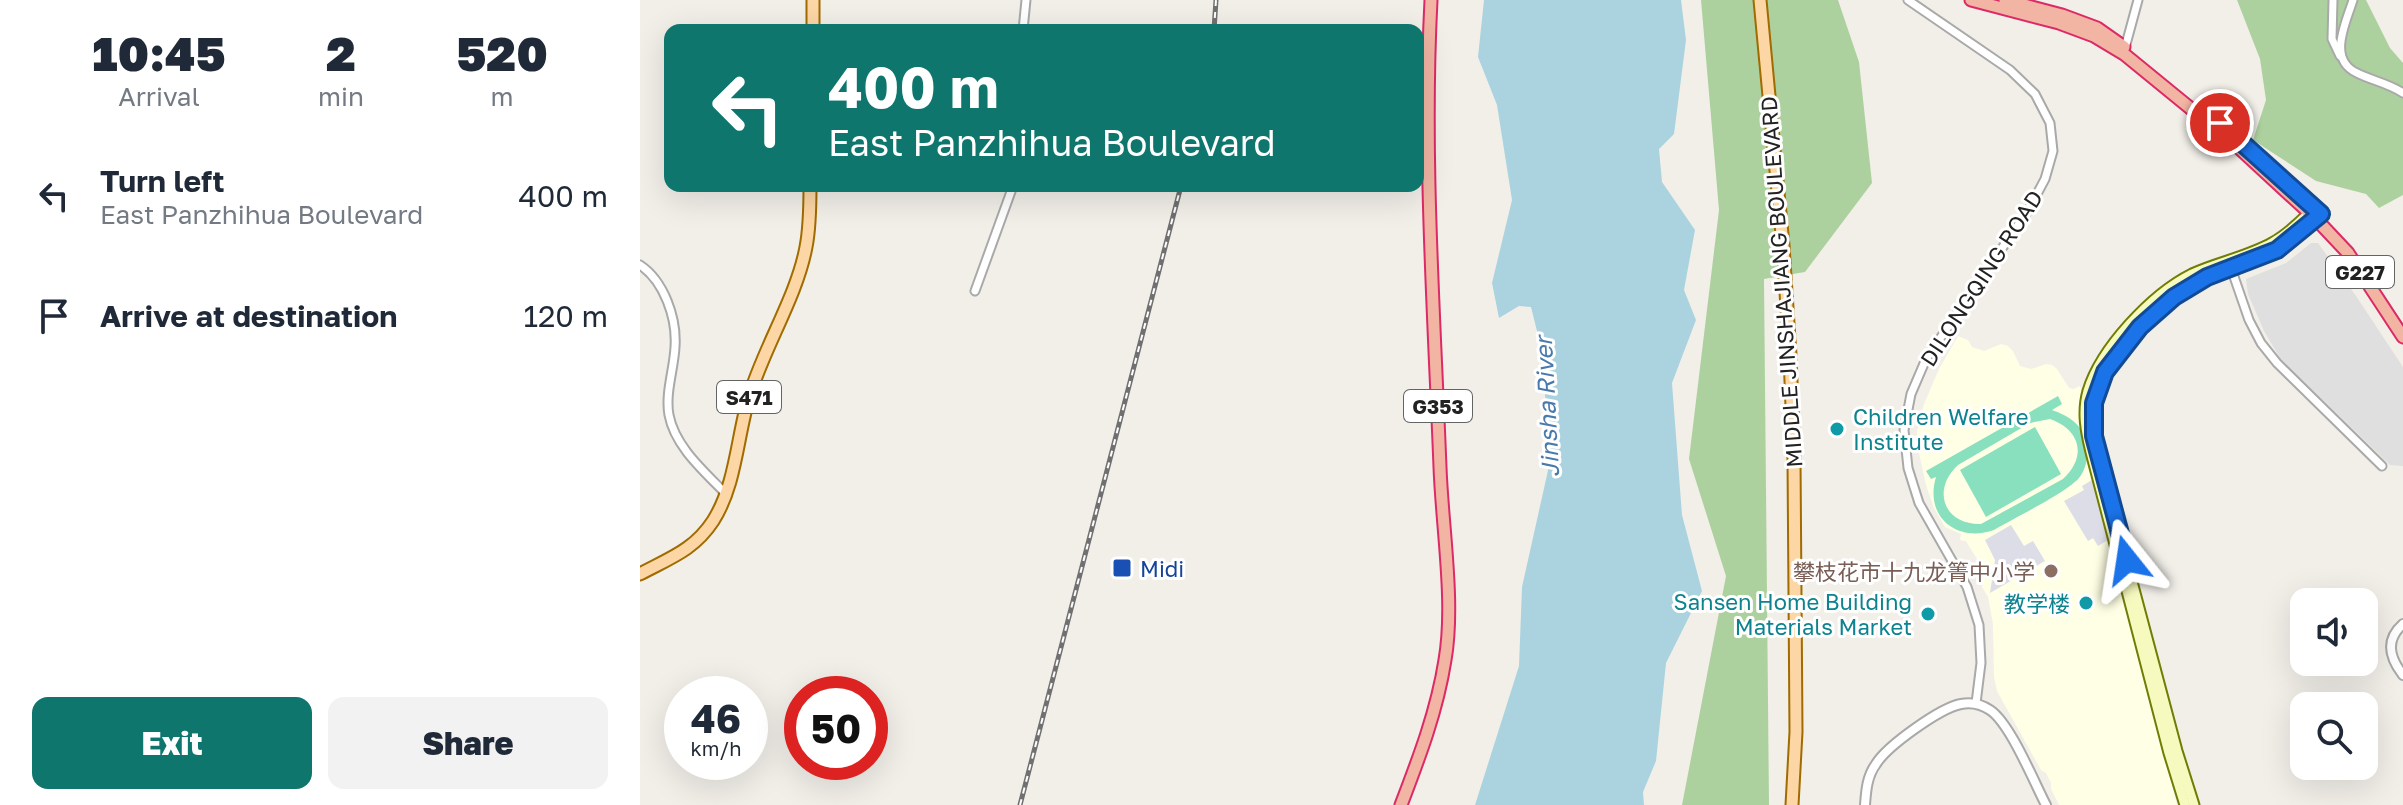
<!DOCTYPE html>
<html lang="en">
<head>
<meta charset="utf-8">
<style>
	:root { --surface:#fff; --page:#f2f2f3; --text:#1f2937; --muted:#747a83; --accent:#0f766e }
	body { margin:0; font-family:"Golos Text","Noto Sans SC",sans-serif; background:var(--page); color:var(--text); height:100vh; display:flex; flex-direction:column; font-size:30px; white-space:nowrap }
	* { box-sizing:border-box; margin:0 }
	p { font-size:26px; color:var(--muted) }
	.icon { flex:none; width:44px; height:44px; fill:none; stroke:currentColor; stroke-width:2; stroke-linecap:round; stroke-linejoin:round }
	.map { position:relative; flex:1; overflow:hidden }
	.sheet { display:flex; flex-direction:column; background:var(--surface); width:640px }
	.sheet>* { flex:none }
	.guide { position:absolute; left:24px; top:24px; width:760px; height:168px; border-radius:16px; box-shadow:0 8px 32px #0002; background:#0f766e; color:#fff; overflow:hidden }
	.buttons { position:absolute; left:1650px; top:588px; display:grid; gap:16px }
	.buttons a { display:grid; place-items:center; width:88px; height:88px; border-radius:16px; background:var(--surface); box-shadow:0 8px 32px #0002; font-size:40px }
	.speed { position:absolute; left:24px; top:676px; display:flex; gap:16px; font-size:40px; font-weight:700; text-align:center }
	.speed>* { display:grid; place-content:center; width:104px; height:104px; border-radius:50%; background:var(--surface); box-shadow:0 8px 32px #0002; line-height:1 }
	.speed small { font-size:20px; font-weight:400 }
	.speed .limit { border:12px solid #d22; background:#fff; color:#111 }
	.pin { position:absolute; display:grid; place-items:center; width:68px; height:68px; color:#fff; margin:-34px; border:4px solid #fff; border-radius:50%; box-shadow:0 2px 8px #0007 }
	.me { position:absolute; width:88px; margin:-44px; rotate:345deg; stroke-linejoin:round; filter:drop-shadow(0 0 6px #0008) }
	.turn { display:flex; align-items:center; gap:28px; height:168px; padding:0 32px; font-size:36px }
	.turn .icon { width:104px; height:104px; stroke-width:2.5 }
	.turn b { display:block; font-size:56px; line-height:68px }
	.eta { display:flex; justify-content:space-evenly; align-items:center; height:136px; text-align:center }
	.eta b { font-size:48px; font-weight:800; line-height:56px }
	.cta { display:flex; gap:16px; margin-top:auto; padding:16px 32px }
	.cta a { flex:1; height:92px; border-radius:16px; background:var(--accent); color:#fff; font-size:32px; font-weight:800; line-height:92px; text-align:center }
	.cta a+a { background:var(--page); color:var(--text) }
	ul { padding:0; list-style:none }
	li { display:flex; align-items:center; gap:24px; height:120px; padding:0 32px }
	li div { flex:1 }
	li b { display:block; font-size:30px }
	li em { font-style:normal }
	main { display:flex; flex:1; min-height:0 }
	.map>svg:first-child { display:block }
	.residential { fill:#e0dfdf }
	.education { fill:#ffffe5 }
	.forest { fill:#add19e }
	.pitch { fill:#88e0be; fill-rule:evenodd }
	.plaza { fill:#dddde8 }
	.water { fill:#aad3df }
	.lines { fill:none; stroke-linecap:round; stroke-linejoin:round }
	.minor-casing { stroke:#a9a9a9; stroke-width:11 }
	.tertiary-casing { stroke:#a9a9a9; stroke-width:12 }
	.secondary-casing { stroke:#707d05; stroke-width:13 }
	.primary-casing { stroke:#a06b00; stroke-width:15 }
	.trunk-casing { stroke:#dc2a67; stroke-width:15 }
	.minor { stroke:#fff; stroke-width:7 }
	.tertiary { stroke:#fff; stroke-width:8 }
	.secondary { stroke:#f7fabf; stroke-width:9 }
	.primary { stroke:#fcd6a4; stroke-width:11 }
	.trunk { stroke:#f2b4a3; stroke-width:11 }
	.rail-casing { stroke:#707070; stroke-width:5 }
	.rail { stroke:#fff; stroke-width:2; stroke-dasharray:6; stroke-linecap:butt }
	.route-casing { stroke:#114b97; stroke-width:20 }
	.route { stroke:#1a73e8; stroke-width:14 }
	.culture-dot { fill:#0f9aa8; stroke:#fff; stroke-width:3 }
	.transit-dot { fill:#1a4fb4; stroke:#fff; stroke-width:3 }
	.education-dot { fill:#8d6e63; stroke:#fff; stroke-width:3 }
	.labels { text-anchor:middle; dominant-baseline:central; stroke-width:6; stroke-linejoin:round; paint-order:stroke }
	.shield { fill:#fff; stroke:#646464; stroke-width:2 }
	.shield-label { font-size:20px; font-weight:bold; fill:#222 }
	.street-label { font-size:22px; fill:#222; stroke:#fff }
	.culture-label { font-size:22px; fill:#0d838f; stroke:#fff; text-anchor:end }
	.transit-label { font-size:22px; fill:#164399; stroke:#fff; text-anchor:start }
	.education-label { font-size:22px; fill:#785e54; stroke:#fff; text-anchor:end }
	.water-label { font-size:24px; font-style:italic; fill:#4a7aab; stroke:#fff }
</style>
</head>
<body>
<main>
<section class="sheet">
<div class="eta">
<div><b>10:45</b><p>Arrival</p></div>
<div><b>2</b><p>min</p></div>
<div><b>520</b><p>m</p></div>
</div>
<ul>
<li><svg class="icon" aria-label="left" viewBox="0 0 24 24"><path d="M17 20v-9H6M10 6l-5 5 5 5"/></svg><div><b>Turn left</b><p>East Panzhihua Boulevard</p></div><em>400 m</em></li>
<li><svg class="icon" aria-label="arrive" viewBox="0 0 24 24"><path d="M6 21V4h12l-3 4 3 4H6"/></svg><div><b>Arrive at destination</b></div><em>120 m</em></li>
</ul>
<div class="cta"><a>Exit</a><a>Share</a></div>
</section>
<div class="map">
<svg width="1763" height="805" viewBox="0 0 1763 805">
	<rect width="100%" height="100%" fill="#f2efe9"/>
	<path class="residential" d="M1671,243h7l38,53 47,71v99l-13,-1 -110,-107 -16,-27 -16,-37 -2,-15 40,-16z"/>
	<path class="education" d="M1318,336l10,4 4,7 12,4 17,-7 7,2 5,5 7,15 11,3 15,-5 6,1 5,4 12,19 4,1 7,-3 2,7 -2,14 16,71 -13,8 20,42 9,9 65,268h-118l-8,-16v-6l-5,-10 -5,-3 -44,-79 -3,-14 -1,-53 -5,-27 -6,-10 2,-16 -5,-1 1,-6 -14,-23 -6,-1 1,-6 -16,-7 -11,-19 -8,-23 -7,-32 -2,-22 7,-27 15,-35z"/>
	<g class="forest">
		<path d="M1061,0h137l21,62 13,121 -67,89 -41,7 5,526h-87l44,-229 -37,-117 30,-249z"/>
		<path d="M1597,0h129l24,48 13,15v132l-24,13 -13,-14 -50,-13 -63,-41 13,-40 -6,-41z"/>
	</g>
	<g class="pitch">
		<path d="M1418,396l4,8 -10,6c17,6 30,14 34,32 3,12 1,26 -7,36 -13,15 -65,40 -85,52 -37,13 -70,-13 -58,-53l-5,2 -5,-8zM1410,419c31,11 37,38 13,60l-82,45c-37,1 -50,-34 -23,-59l72,-42z"/>
		<path d="M1395,427l26,47 -75,43 -26,-47z"/>
	</g>
	<g class="plaza">
		<path d="M1457,477l16,60 -15,9 -5,-8 -5,3 -24,-40 20,-11 -2,-4z"/>
		<path d="M1371,525l13,21 9,-5 12,20 -55,32 5,-33 -10,-20z"/>
	</g>
	<path class="water" d="M844,0h197l5,40 -12,94 -15,15 3,33 33,48 -11,60 12,30 -24,63 10,132 20,76 -36,72 -10,98 -13,31 1,13h-169l44,-139 3,-79 29,-130 -11,-114 -9,-36 -12,-1 -20,12 -7,-35 20,-83 -15,-95 -19,-48z"/>
	<g class="lines">
		<g class="minor-casing">
			<g id="minor">
				<path d="M1268,0l102,70 25,24 15,29 3,28 -8,28 -16,30 -103,150 -15,35 -7,36 4,38 11,35 48,84 12,38 2,38 -5,40"/>
				<path d="M1693,0l-1,39 8,17"/>
				<path d="M1713,0c-7,23 -26,59 4,73 16,8 31,10 46,20"/>
				<path d="M383,30l3,-30"/>
				<path d="M1485,48l13,-48"/>
				<path d="M0,265c24,16 37,53 35,82 -1,22 -10,46 -6,68 6,32 36,57 57,79"/>
				<path d="M1591,268l18,52 12,23 16,20 105,103"/>
				<path d="M335,291l38,-105"/>
			</g>
		</g>
		<g class="tertiary-casing">
			<g id="tertiary">
				<path d="M1763,624c-18,16 -14,33 0,51"/>
				<path d="M1225,805c1,-14 2,-29 11,-41 11,-18 64,-56 85,-60 10,-2 20,0 29,6 20,13 44,72 56,95"/>
			</g>
		</g>
		<g class="secondary-casing">
			<g id="secondary">
				<path d="M1545,805l-16,-52 -78,-301c-5,-20 -9,-40 -3,-61 13,-43 64,-97 104,-117 26,-12 55,-17 80,-31 16,-9 30,-23 43,-36"/>
				<path d="M1554,805l-17,-54 -80,-301c-3,-18 -6,-37 -1,-55 12,-43 63,-93 102,-113 20,-11 42,-16 63,-25 23,-9 43,-26 60,-43"/>
			</g>
		</g>
		<g class="primary-casing">
			<g id="primary">
				<path d="M1120,0l23,245 7,110 4,104 2,273 -4,73"/>
				<path d="M173,30v-30"/>
				<path d="M0,574c30,-16 54,-24 73,-53 23,-36 24,-84 36,-124 15,-50 48,-101 57,-150 4,-20 4,-41 4,-61"/>
			</g>
		</g>
		<g class="trunk-casing">
			<g id="trunk">
				<path d="M1331,0l88,23 35,13 30,18 115,94 77,71 32,34 55,84"/>
				<path d="M1365,0l57,15 35,13 27,19"/>
				<path d="M761,805c18,-47 36,-94 44,-145 10,-57 -3,-134 -5,-193 -6,-156 -17,-312 -9,-467"/>
			</g>
		</g>
		<use href="#minor" class="minor"/>
		<use href="#tertiary" class="tertiary"/>
		<use href="#secondary" class="secondary"/>
		<use href="#primary" class="primary"/>
		<use href="#trunk" class="trunk"/>
		<g class="rail-casing">
			<g id="rail">
				<path d="M574,30l2,-30"/>
				<path d="M380,805l161,-619"/>
			</g>
		</g>
		<use href="#rail" class="rail"/>
	</g>
	<g class="lines">
		<g class="route-casing">
			<path id="route" d="M1487,560l-33,-124v-33l11,-31 35,-45 34,-30 33,-20 70,-27 44,-36 -101,-91"/>
		</g>
		<use href="#route" class="route"/>
	</g>
	<g class="culture-dot">
		<circle cx="1197" cy="429" r="8"/>
		<circle cx="1446" cy="603" r="8"/>
		<circle cx="1288" cy="614" r="8"/>
	</g>
	<rect class="transit-dot" x="472" y="558" width="20" height="20" rx="4"/>
	<circle class="education-dot" cx="1411" cy="571" r="8"/>
	<g class="labels">
		<g class="shield">
			<rect x="1686" y="256" width="68" height="32" rx="6"/>
			<rect x="77" y="381" width="64" height="32" rx="6"/>
			<rect x="764" y="390" width="68" height="32" rx="6"/>
		</g>
		<g class="shield-label">
			<text x="1720" y="272">G227</text>
			<text x="109" y="397">S471</text>
			<text x="798" y="406">G353</text>
		</g>
		<g class="street-label">
			<text transform="translate(1341 278) rotate(-57)">DILONGQING ROAD</text>
			<text transform="translate(1141 282) rotate(-94)">MIDDLE JINSHAJIANG BOULEVARD</text>
		</g>
		<g class="culture-label">
			<text x="1213" y="416" text-anchor="start">Children Welfare<tspan x="1213" dy="25">Institute</tspan></text>
			<text x="1272" y="601">Sansen Home Building<tspan x="1272" dy="25">Materials Market</tspan></text>
			<text x="1430" y="603">教学楼</text>
		</g>
		<g class="transit-label">
			<text x="500" y="568">Midi</text>
		</g>
		<g class="education-label">
			<text x="1395" y="571">攀枝花市十九龙箐中小学</text>
		</g>
		<g class="water-label">
			<text transform="translate(906 407) rotate(-93)">Jinsha River</text>
		</g>
	</g>
</svg>
<div class="buttons">
<a><svg class="icon" aria-label="sound" viewBox="0 0 24 24"><path d="M4 9h4l5-4v14l-5-4H4zM17 9q2 3 0 6"/></svg></a>
<a><svg class="icon" aria-label="search" viewBox="0 0 24 24"><circle cx="10" cy="10" r="6"/><path d="M15 15l6 6"/></svg></a>
</div>
<div class="speed"><div>46<small>km/h</small></div><div class="limit">50</div></div>
<div class="pin" style="left:1580px;top:123px;background:#d93025"><svg class="icon" aria-label="arrive" viewBox="0 0 24 24"><path d="M6 21V4h12l-3 4 3 4H6"/></svg></div>
<svg class="me" style="left:1487px;top:560px" viewBox="-20 -20 40 40"><path d="M0-17L14 15 0 8-14 15z" fill="#1a73e8" stroke="#fff" stroke-width="4"/></svg>
<div class="guide">
<div class="turn"><svg class="icon" aria-label="left" viewBox="0 0 24 24"><path d="M17 20v-9H6M10 6l-5 5 5 5"/></svg><div><b>400 m</b>East Panzhihua Boulevard</div></div>
</div>
</div>
</main>
</body>
</html>
